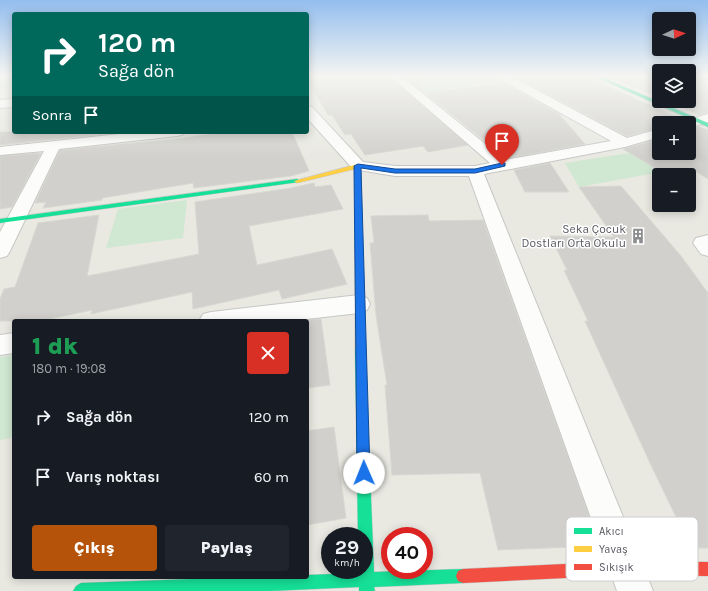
<!DOCTYPE html>
<html lang="tr">
<head>
<meta charset="utf-8">
<style>
	:root { --surface:#171b24; --page:#20242c; --text:#f1f3f6; --muted:#9ea1a6; --accent:#b45309 }
	body { margin:0; font-family:Karla,sans-serif; background:var(--page); color:var(--text); height:100vh; display:flex; flex-direction:column; font-size:15px; white-space:nowrap }
	* { box-sizing:border-box; margin:0 }
	p { font-size:13px; color:var(--muted) }
	.icon { flex:none; width:22px; height:22px; fill:none; stroke:currentColor; stroke-width:2; stroke-linecap:round; stroke-linejoin:round }
	.map { position:relative; flex:1; overflow:hidden }
	.drawer { position:absolute; left:12px; top:319px; width:297px; height:260px; display:flex; flex-direction:column; background:var(--surface); border-radius:4px; box-shadow:0 2px 10px #0003 }
	.drawer>* { flex:none }
	.banner { position:absolute; left:12px; top:12px; width:297px; height:122px; border-radius:4px; box-shadow:0 2px 10px #0003; background:#00695c; color:#fff; overflow:hidden }
	.needle { width:26px; rotate:86deg }
	.fabs { position:absolute; left:652px; top:12px; display:grid; gap:8px }
	.fabs a { display:grid; place-items:center; width:44px; height:44px; border-radius:4px; background:var(--surface); box-shadow:0 2px 10px #0003; font-size:20px }
	.speed { position:absolute; left:321px; top:527px; display:flex; gap:8px; font-size:20px; font-weight:700; text-align:center }
	.speed>* { display:grid; place-content:center; width:52px; height:52px; border-radius:50%; background:var(--surface); box-shadow:0 2px 10px #0003; line-height:1 }
	.speed small { font-size:10px; font-weight:400 }
	.speed .limit { border:6px solid #d22; background:#fff; color:#111 }
	.pin { position:absolute; display:grid; place-items:center; width:34px; height:34px; color:#fff; margin:-41px -17px; border-radius:50% 50% 50% 0; rotate:-45deg; box-shadow:0 0 4px #0007 }
	.pin .icon { rotate:45deg }
	.me { position:absolute; width:44px; margin:-22px; rotate:359deg; stroke-linejoin:round; filter:drop-shadow(0 0 3px #0008) }
	.turn { display:flex; align-items:center; gap:14px; height:84px; padding:0 20px; font-size:18px }
	.turn .icon { width:52px; height:52px; stroke-width:2.5 }
	.turn b { display:block; font-size:28px; line-height:34px }
	.then { display:flex; align-items:center; height:38px; padding:0 20px; background:#0003; gap:8px; font-size:15px }
	.round { display:grid; place-items:center; flex:none; width:42px; height:42px; border-radius:4px; background:var(--page) }
	.overview { display:flex; align-items:center; justify-content:space-between; height:68px; padding:0 20px }
	h1 { font-size:24px; font-weight:800; line-height:30px; color:#1e9e55 }
	.cta { display:flex; gap:8px; margin-top:auto; padding:8px 20px }
	.cta a { flex:1; height:46px; border-radius:4px; background:var(--accent); color:#fff; font-size:16px; font-weight:800; line-height:46px; text-align:center }
	.cta a+a { background:var(--page); color:var(--text) }
	ul { padding:0; list-style:none }
	li { display:flex; align-items:center; gap:12px; height:60px; padding:0 20px }
	li div { flex:1 }
	li b { display:block; font-size:15px }
	li em { font-style:normal }
	.map>svg:first-child { display:block }
	.green { fill:#d0e7d2 }
	.building { fill:#d1d0cc; stroke:#d8d8d2 }
	.lines { fill:none; stroke-linecap:round; stroke-linejoin:round }
	.street-casing { stroke:#c6c6c5; stroke-width:2 }
	.fast-casing { stroke:#c8c8c8; stroke-width:1 }
	.slow-casing { stroke:#c8c8c8; stroke-width:1 }
	.jam-casing { stroke:#c8c8c8; stroke-width:1 }
	.street { fill:#fcfcfb; fill-rule:evenodd }
	.fast { fill:#16e098; fill-rule:evenodd }
	.slow { fill:#ffcf43; fill-rule:evenodd }
	.jam { fill:#f24e42; fill-rule:evenodd }
	.route { fill:#1a73e8; stroke:#114b97 }
	.labels { text-anchor:middle; dominant-baseline:central; stroke-width:3; stroke-linejoin:round; paint-order:stroke }
	.poi-label { font-size:12px; fill:#585a61; stroke:#fff; text-anchor:end }
	.key { fill:#fff; stroke:#cdced0; stroke-width:1 }
	.key-label { font-size:11px; fill:#585a61 }
</style>
</head>
<body>
<div class="map">
<svg width="708" height="591" viewBox="0 0 708 591">
	<rect width="100%" height="100%" fill="#e9e9e2"/>
	<g class="green">
		<path d="M14,76v12l-14,1v-12z"/>
		<path d="M402,76h85l10,5 -74,12z"/>
		<path d="M629,153l32,19 -82,15 -14,-24z"/>
		<path d="M187,200l-4,38 -77,10 12,-39z"/>
		<path d="M14,355v75l-3,8 -11,2v-83z"/>
	</g>
	<g class="building">
		<path d="M307,76h82l79,69 -40,7 -5,-6 -58,9 -14,-21 -6,1 -13,-20h-4l-21,-35z"/>
		<path d="M403,76h19l1,16z"/>
		<path d="M514,76h75l2,3 92,41 -1,3h-23v5l-32,8z"/>
		<path d="M608,76h51v21z"/>
		<path d="M689,76h19v37l-8,2 -32,-14h21z"/>
		<path d="M504,83l55,31 26,30 -76,14 -17,-17 -6,1 -61,-49z"/>
		<path d="M699,127l9,3v49l-16,-10 -18,6h-7l-44,-26 36,-10v14h30v-24z"/>
		<path d="M0,132h124l-124,13z"/>
		<path d="M225,132h67l17,39 -18,5 -97,12 -1,-5 -91,15v2l-59,8 3,-6 -11,1 25,-53 116,-11z"/>
		<path d="M41,153l-29,54 -12,2v-53z"/>
		<path d="M550,163l19,29h-44l-11,-22z"/>
		<path d="M314,183l1,4 16,-2 12,24 -94,17 8,39 75,-16 15,35 -65,15 -3,-9 -86,19 -1,-17 -101,22 1,-4 -52,11h-40v-22l4,-10 11,-2 23,-64 61,-8 -12,61 112,-22 -4,-52 96,-14z"/>
		<path d="M621,186l60,70 27,37v255h-17l-41,-85 -65,-142h3l-24,-51h3l-17,-34 64,1 -35,-50z"/>
		<path d="M428,215l1,6 54,-1 117,326 -102,4 -18,-77 -88,2 -7,-90h2l-11,-70 -6,-72h4l-3,-27z"/>
		<path d="M321,319l9,66 -23,3v-68z"/>
		<path d="M334,427l12,91 -39,7v-94z"/>
	</g>
	<g class="lines">
		<g class="street-casing">
			<g id="street">
				<path d="M390,76h11l104,84 106,-19 -113,-63 -1,-2h13l117,62 32,-9v8l-34,10 -141,27 169,417h-36l-148,-415h-74l-42,-7 -46,-51v-12l5,1 51,55 32,4h80l15,-3z"/>
				<path d="M14,99v8l-14,1v-8z"/>
				<path d="M708,114v8l-19,6v-5h-6l1,-2z"/>
				<path d="M138,132h46l-2,3 -5,1 -118,13 -49,102 -3,5 -7,2v-26l44,-81 -44,4v-8z"/>
				<path d="M708,235v21l-7,-2 -8,-11 3,-5z"/>
				<path d="M359,295l8,3 3,6 -3,6 -8,3 -70,8h-90l4,-7 8,-2z"/>
				<path d="M14,333v20l-14,2v-20z"/>
			</g>
		</g>
		<g class="fast-casing">
			<g id="fast">
				<path d="M594,76h5l109,47v4z"/>
				<path d="M297,179l3,2 -1,1 -299,41v-4z"/>
				<path d="M360,343l4,1 1,3 9,225 89,-3 5,2 2,5 -2,5 -5,2 -89,4 1,4h-16v-4l-89,4h-197l3,-5 5,-3 167,-6h59v-2l52,-2v-3h5v-34h-6l-3,-189 1,-3z"/>
			</g>
		</g>
		<g class="slow-casing">
			<path id="slow" d="M358,164l3,2 4,181 -1,3 -4,1 -4,-1 -1,-3v-178l-58,14 -3,-2z"/>
		</g>
		<g class="jam-casing">
			<path id="jam" d="M627,561l81,1v14l-81,-1 -164,8 -5,-2 -2,-5 2,-5 5,-2z"/>
		</g>
		<use href="#street" class="street"/>
		<use href="#fast" class="fast"/>
		<use href="#slow" class="slow"/>
		<use href="#jam" class="jam"/>
	</g>
	<linearGradient id="sky" x2="0" y2="1"><stop stop-color="#93beee"/><stop offset="0.48" stop-color="#f5f5f2"/><stop offset="1" stop-color="#f5f5f2" stop-opacity="0"/></linearGradient>
	<rect width="708" height="158" fill="url(#sky)"/>
	<path class="route" d="M502,163h3v3l-30,7h-80l-34,-5 9,305 -2,5 -4,2 -5,-2 -2,-5 -3,-307 4,-2 37,5h80z"/>
	<defs>
		<g id="building-bare" transform="scale(1.2)"><path d="M-4-6H4V6H1V3H-1V6H-4ZM-2.5-4.3h1.7v1.8h-1.7ZM.8-4.3h1.7v1.8H.8ZM-2.5-1h1.7V.8h-1.7ZM.8-1h1.7V.8H.8Z" fill="#8b8c8e" stroke="#fff" stroke-width="2.5" paint-order="stroke"/></g>
	</defs>
	<g fill-rule="evenodd">
		<use href="#building-bare" x="638" y="236"/>
	</g>
	<g class="labels">
		<g class="poi-label">
			<text x="626" y="229">Seka Çocuk<tspan x="626" dy="14">Dostları Orta Okulu</tspan></text>
		</g>
	</g>
	<rect x="566" y="517" width="132" height="64" rx="6" class="key"/>
	<rect x="574" y="528" width="18" height="6" fill="#16e098"/>
	<rect x="574" y="546" width="18" height="6" fill="#ffcf43"/>
	<rect x="574" y="564" width="18" height="6" fill="#f24e42"/>
	<g class="key-label">
		<text x="599" y="535">Akıcı</text>
		<text x="599" y="553">Yavaş</text>
		<text x="599" y="571">Sıkışık</text>
	</g>
</svg>
<div class="fabs">
<a><svg class="needle" viewBox="-14 -14 28 28"><path d="M0-13l5 13h-10z" fill="#e53935"/><path d="M0 13l5-13h-10z" fill="#9ea1a6"/></svg></a>
<a><svg class="icon" aria-label="layers" viewBox="0 0 24 24"><path d="M12 4l9 5-9 5-9-5zM3 14l9 5 9-5"/></svg></a>
<a>+</a>
<a>−</a>
</div>
<div class="speed"><div>29<small>km/h</small></div><div class="limit">40</div></div>
<div class="pin" style="left:502px;top:165px;background:#d93025"><svg class="icon" aria-label="arrive" viewBox="0 0 24 24"><path d="M6 21V4h12l-3 4 3 4H6"/></svg></div>
<svg class="me" style="left:364px;top:473px" viewBox="-20 -20 40 40"><circle r="19" fill="#fff"/><path d="M0-13L10 11 0 6-10 11z" fill="#1a73e8"/></svg>
<div class="banner">
<div class="turn"><svg class="icon" aria-label="right" viewBox="0 0 24 24"><path d="M7 20v-9h11M14 6l5 5-5 5"/></svg><div><b>120 m</b>Sağa dön</div></div>
<div class="then">Sonra<svg class="icon" aria-label="arrive" viewBox="0 0 24 24"><path d="M6 21V4h12l-3 4 3 4H6"/></svg></div>
</div>
<section class="drawer">
<div class="overview"><div><h1>1 dk</h1><p>180 m · 19:08</p></div><a class="round" style="background:#d93025;color:#fff"><svg class="icon" aria-label="close" viewBox="0 0 24 24"><path d="M6 6l12 12M18 6L6 18"/></svg></a></div>
<ul>
<li><svg class="icon" aria-label="right" viewBox="0 0 24 24"><path d="M7 20v-9h11M14 6l5 5-5 5"/></svg><div><b>Sağa dön</b></div><em>120 m</em></li>
<li><svg class="icon" aria-label="arrive" viewBox="0 0 24 24"><path d="M6 21V4h12l-3 4 3 4H6"/></svg><div><b>Varış noktası</b></div><em>60 m</em></li>
</ul>
<div class="cta"><a>Çıkış</a><a>Paylaş</a></div>
</section>
</div>
</body>
</html>
